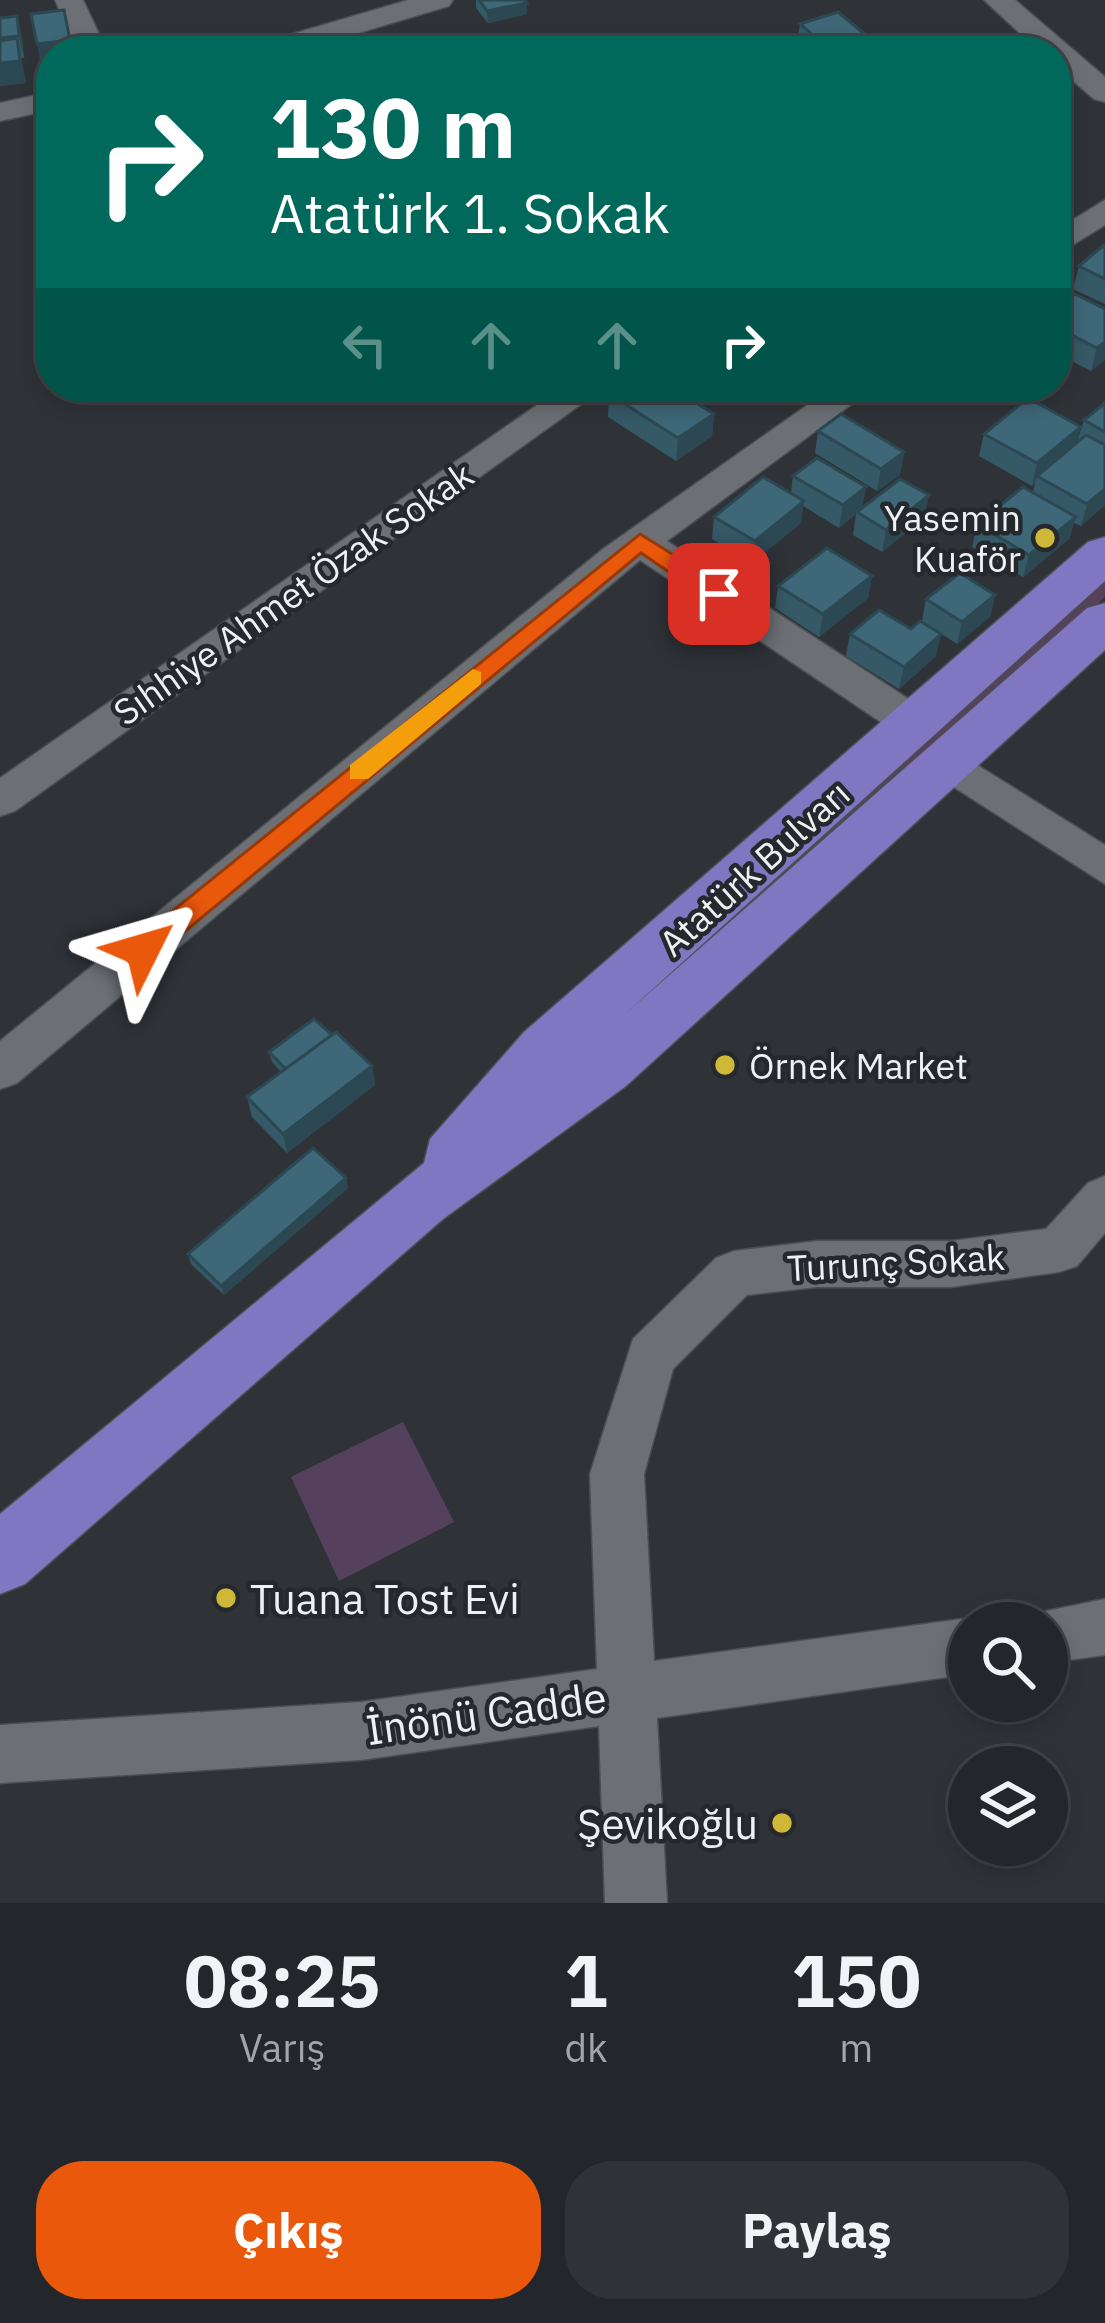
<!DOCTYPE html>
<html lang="tr">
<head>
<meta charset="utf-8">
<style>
	:root { --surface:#23262a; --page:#2f3236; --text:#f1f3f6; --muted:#a3a5a8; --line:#404347; --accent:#ea580c }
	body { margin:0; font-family:"IBM Plex Sans",sans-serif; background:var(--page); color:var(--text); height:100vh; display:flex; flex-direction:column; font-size:45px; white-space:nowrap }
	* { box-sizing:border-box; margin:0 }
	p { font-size:39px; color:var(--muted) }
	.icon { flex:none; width:66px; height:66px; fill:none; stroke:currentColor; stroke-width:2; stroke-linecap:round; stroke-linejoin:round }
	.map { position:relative; height:1903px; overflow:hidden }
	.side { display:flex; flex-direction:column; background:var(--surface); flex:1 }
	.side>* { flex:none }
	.hud { position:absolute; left:36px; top:36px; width:1035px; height:366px; border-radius:48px; box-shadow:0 6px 18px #0003,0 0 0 3px var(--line); background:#00695c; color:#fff; overflow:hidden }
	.tools { position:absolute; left:948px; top:1602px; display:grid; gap:24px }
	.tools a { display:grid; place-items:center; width:120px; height:120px; border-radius:50%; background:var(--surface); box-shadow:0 6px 18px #0003,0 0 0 3px var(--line); font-size:60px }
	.pin { position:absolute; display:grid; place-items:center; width:102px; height:102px; color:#fff; margin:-51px; border-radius:24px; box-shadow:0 6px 18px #0006 }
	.me { position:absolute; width:132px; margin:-66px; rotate:50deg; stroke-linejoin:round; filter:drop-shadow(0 0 9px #0008) }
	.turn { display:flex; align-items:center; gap:42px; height:252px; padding:0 36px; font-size:54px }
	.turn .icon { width:156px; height:156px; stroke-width:2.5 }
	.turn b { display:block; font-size:84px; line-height:102px }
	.lanes { display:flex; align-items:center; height:114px; padding:0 36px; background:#0003; justify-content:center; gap:60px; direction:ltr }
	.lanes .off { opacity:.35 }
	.eta { display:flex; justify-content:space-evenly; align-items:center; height:204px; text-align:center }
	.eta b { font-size:72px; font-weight:800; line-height:84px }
	.primary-button { display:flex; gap:24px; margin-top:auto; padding:24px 36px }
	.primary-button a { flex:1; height:138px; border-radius:48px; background:var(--accent); color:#fff; font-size:48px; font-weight:800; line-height:138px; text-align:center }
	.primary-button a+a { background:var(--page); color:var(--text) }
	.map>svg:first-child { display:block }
	.green { fill:#56415c }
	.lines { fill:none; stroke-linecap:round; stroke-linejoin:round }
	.minor-casing { stroke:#4b4e52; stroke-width:3 }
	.major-casing { stroke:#4b4e52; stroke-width:3 }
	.minor { fill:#6c7075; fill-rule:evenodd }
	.major { fill:#8076c1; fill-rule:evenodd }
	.wall { fill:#355966 }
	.shaded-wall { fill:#2b4853 }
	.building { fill:#3e6777; stroke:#2b4853; stroke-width:3 }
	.route { fill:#ea580c; stroke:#983908; stroke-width:3 }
	.slow { fill:#f59e0b }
	.poi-dot { fill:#cfb837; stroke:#25292e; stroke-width:4.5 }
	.labels { text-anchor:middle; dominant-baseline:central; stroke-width:9; stroke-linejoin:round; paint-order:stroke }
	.poi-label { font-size:36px; fill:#eef1f4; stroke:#25292e; text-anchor:end }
	.street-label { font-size:36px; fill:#eef1f4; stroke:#25292e }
	.near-poi-label { font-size:42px; fill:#eef1f4; stroke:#25292e; text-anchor:start }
	.near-street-label { font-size:42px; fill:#eef1f4; stroke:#25292e }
</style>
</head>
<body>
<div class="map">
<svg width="1105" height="1903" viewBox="0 0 1105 1903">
	<rect width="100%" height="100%" fill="#2f3338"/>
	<g class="green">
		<path d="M1105,580v17l-276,251 -266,221z"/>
		<path d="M403,1422l51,100 -115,59 -48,-104z"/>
	</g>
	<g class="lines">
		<g class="minor-casing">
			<g id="minor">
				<path d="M55,0h28l24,51h-30z"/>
				<path d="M408,0h45l-4,6 -151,45h-47l4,-6z"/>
				<path d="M984,0h31l90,77v25l-11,-3 -38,-33v-15h-17z"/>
				<path d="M51,92v18l-51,11v-18z"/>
				<path d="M1105,200v25l-49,30v-25z"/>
				<path d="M563,387h42l-590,424 -15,5v-38z"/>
				<path d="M833,387h42l-208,154 263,172 6,11 -6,11 -15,4 -15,-4 -260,-175 -623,523 -17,6v-48l603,-492z"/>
				<path d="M950,748l155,97v39l-170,-109 -6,-11 6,-11z"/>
				<path d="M1105,1176v57l-28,33 -18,6 -108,15h-134l-70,8 -74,74 -29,105 10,187 315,-43 13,5h-13v51l-312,44 10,185h-62l-6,-177 -238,34 -361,23v-58l361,-23 236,-33 -7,-195 43,-135 83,-81 18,-7 83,-10h134l95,-12 42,-46z"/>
				<path d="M1105,1599v56l-58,8v-40h-23l3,-8z"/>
			</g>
		</g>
		<g class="major-casing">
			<path id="major" d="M1105,537v44l-481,434 463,-407 18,-5v47l-479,436 -183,133 -418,365 -25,10v-80l424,-351 6,-24 94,-107 564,-490z"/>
		</g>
		<use href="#minor" class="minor"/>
		<use href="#major" class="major"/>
	</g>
	<g class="wall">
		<path d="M476,0h49l2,14 -39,9 -12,-15z"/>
		<path d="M0,18l22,20 2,20h-3l5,25 -26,3z"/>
		<path d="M800,24l67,12 -2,15h-62l-6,-5z"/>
		<path d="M1105,245v59l-32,-15 6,-23z"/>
		<path d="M1056,308l49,1v51l-14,11 -35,-18z"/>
		<path d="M609,394l105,20 -2,22 -36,25 -68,-44z"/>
		<path d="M1105,403v102l-24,21 -7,-3 -5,16 -46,38 -51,-30 5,-23 56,-32 2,-9 -3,3 -53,-30 5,-22 93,8 7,-22z"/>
		<path d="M818,431l86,21 -4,23 -23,16 -62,-38z"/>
		<path d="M793,476l70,32 61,10 -42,34 -29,-17 3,-21 -17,14 -36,-22 -2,17 -49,40 -40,-24 2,-22 77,-24z"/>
		<path d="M872,576l-4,22 -49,39 -44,-29 3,-22z"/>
		<path d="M995,595l-5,22 -33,27 -35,-23 4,-22z"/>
		<path d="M850,634l86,22 -37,33 -53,-33z"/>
		<path d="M332,1035l40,31 3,19 -88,68 -35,-36 -5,-20 34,-25 -9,-10 -3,-10z"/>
		<path d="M348,1188l-124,107 -33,-31 -3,-10z"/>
	</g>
	<g class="shaded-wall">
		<path d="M527,3v11l-39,9 -1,-12z"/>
		<path d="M64,10l9,41h-22v14l-10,1 -4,-22z"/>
		<path d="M17,16l5,22 2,20 -5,-22z"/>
		<path d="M867,36l-2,15h-24l13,-11z"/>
		<path d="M17,38l9,45 -26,3v-23z"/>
		<path d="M1105,342v18l-14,11 6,-23z"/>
		<path d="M714,414l-2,22 -36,25 2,-23z"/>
		<path d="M1081,427l-6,22 -38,27 -2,7 -3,3 5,-23z"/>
		<path d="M904,452l-4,23 -23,16 4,-22z"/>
		<path d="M866,487l-4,22 -23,19 4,-23z"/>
		<path d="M1105,489v16l-24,21 6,-22z"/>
		<path d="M929,495l-5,23 -42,34 4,-22z"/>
		<path d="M804,501l-3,22 -49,40 3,-22z"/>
		<path d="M1076,517l-7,22 -46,38 6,-22z"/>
		<path d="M872,576l-4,22 -49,39 4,-23z"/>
		<path d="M995,595l-5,22 -33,27 5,-22z"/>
		<path d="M941,634l-5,22 -37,33 5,-22z"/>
		<path d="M372,1066l3,19 -88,68 -4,-19z"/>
		<path d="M346,1178l2,10 -124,107 -3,-9z"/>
	</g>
	<g class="building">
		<path d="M479,0h46l2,3 -40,8z"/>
		<path d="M64,10l6,30 -33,4 -6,-30z"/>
		<path d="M838,12l29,24 -13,4 6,5 -19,6h-10l-31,-27z"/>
		<path d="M17,16l2,20 -19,2v-20z"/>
		<path d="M17,38l3,23 -20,2v-22z"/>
		<path d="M1104,245h1v34l-26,-13z"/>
		<path d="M1075,294l30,15v33l-8,6 -41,-21v-19z"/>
		<path d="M620,387h50l44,27 -36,24 -69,-44z"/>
		<path d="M1028,398l53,29 -44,36 -53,-29z"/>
		<path d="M1105,403v29l-21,-12z"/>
		<path d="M841,414l63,38 -23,17 -63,-38z"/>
		<path d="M1086,435l19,10v44l-18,15 -50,-28z"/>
		<path d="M817,458l49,29 -23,18 -50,-29z"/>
		<path d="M763,477l41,24 -49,40 -41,-24z"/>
		<path d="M900,479l29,16 -43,35 -29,-18z"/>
		<path d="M1023,487l53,30 -47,38 -52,-31z"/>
		<path d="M827,548l45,28 -49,38 -45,-28z"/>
		<path d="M960,573l35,22 -33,27 -36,-23z"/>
		<path d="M879,610l32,19 9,-8 21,13 -37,33 -54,-33z"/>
		<path d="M314,1019l18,16 -46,34 -17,-17z"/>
		<path d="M336,1032l36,34 -89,68 -36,-37z"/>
		<path d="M313,1148l33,30 -125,108 -33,-32z"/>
	</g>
	<path class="route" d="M640,534l87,54v12h-17l-69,-47 -488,405h-19v-16z"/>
	<path class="slow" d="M473,669l8,3v12l-113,95h-18v-14z"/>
	<g class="poi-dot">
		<circle cx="1045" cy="538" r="12"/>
		<circle cx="725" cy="1065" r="12"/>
		<circle cx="226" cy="1598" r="12"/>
		<circle cx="782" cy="1823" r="12"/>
	</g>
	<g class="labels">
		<g class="poi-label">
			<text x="1021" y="517">Yasemin<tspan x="1021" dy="41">Kuaför</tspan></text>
			<text x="749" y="1065" text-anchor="start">Örnek Market</text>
		</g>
		<g class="street-label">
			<text transform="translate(293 593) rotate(-35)">Sıhhiye Ahmet Özak Sokak</text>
			<text transform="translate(754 868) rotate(-42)">Atatürk Bulvarı</text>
			<text transform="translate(896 1262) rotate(-3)">Turunç Sokak</text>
		</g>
		<g class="near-poi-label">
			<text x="250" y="1598">Tuana Tost Evi</text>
			<text x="758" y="1823" text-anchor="end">Şevikoğlu</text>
		</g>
		<g class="near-street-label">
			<text transform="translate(486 1713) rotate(-8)">İnönü Cadde</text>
		</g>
	</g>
</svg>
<div class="tools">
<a><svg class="icon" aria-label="search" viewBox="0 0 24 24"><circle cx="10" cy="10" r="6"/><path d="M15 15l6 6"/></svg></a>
<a><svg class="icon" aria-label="layers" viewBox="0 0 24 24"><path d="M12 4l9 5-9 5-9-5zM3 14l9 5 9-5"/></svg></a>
</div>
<div class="pin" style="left:719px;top:594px;background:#d93025"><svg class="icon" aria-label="arrive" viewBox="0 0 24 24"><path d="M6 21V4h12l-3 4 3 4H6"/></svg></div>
<svg class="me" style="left:143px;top:950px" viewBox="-20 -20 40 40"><path d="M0-17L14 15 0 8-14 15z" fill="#ea580c" stroke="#fff" stroke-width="4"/></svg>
<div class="hud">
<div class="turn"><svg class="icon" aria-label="right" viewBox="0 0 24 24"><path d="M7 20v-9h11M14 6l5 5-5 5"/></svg><div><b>130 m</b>Atatürk 1. Sokak</div></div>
<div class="lanes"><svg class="icon off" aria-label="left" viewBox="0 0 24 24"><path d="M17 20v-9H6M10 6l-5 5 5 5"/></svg><svg class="icon off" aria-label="ahead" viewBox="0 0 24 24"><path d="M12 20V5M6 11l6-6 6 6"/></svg><svg class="icon off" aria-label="ahead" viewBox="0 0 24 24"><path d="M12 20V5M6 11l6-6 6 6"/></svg><svg class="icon" aria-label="right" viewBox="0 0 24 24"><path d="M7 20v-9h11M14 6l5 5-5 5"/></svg></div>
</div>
</div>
<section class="side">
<div class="eta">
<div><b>08:25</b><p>Varış</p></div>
<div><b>1</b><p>dk</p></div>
<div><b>150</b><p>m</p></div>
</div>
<div class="primary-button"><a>Çıkış</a><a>Paylaş</a></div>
</section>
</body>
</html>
